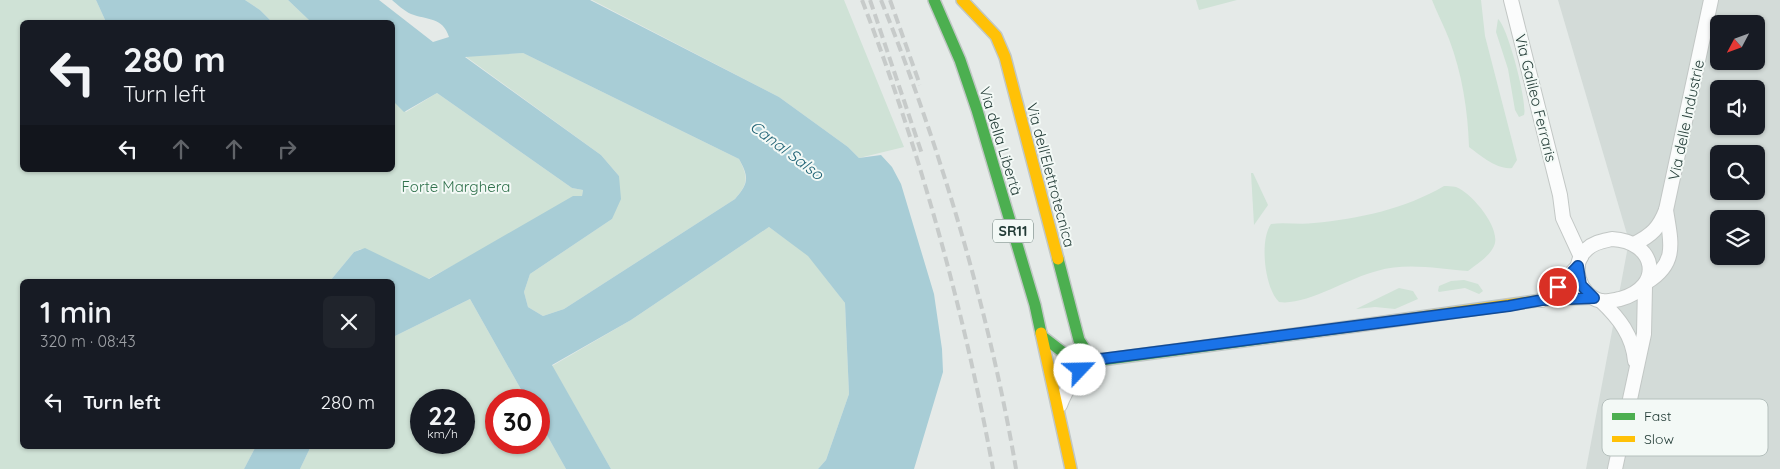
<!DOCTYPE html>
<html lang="en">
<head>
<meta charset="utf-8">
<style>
	:root { --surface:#171b24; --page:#20242c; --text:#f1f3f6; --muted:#9ea1a6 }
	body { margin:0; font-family:Quicksand,sans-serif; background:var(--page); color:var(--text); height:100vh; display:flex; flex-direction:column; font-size:19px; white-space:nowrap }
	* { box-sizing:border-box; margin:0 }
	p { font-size:16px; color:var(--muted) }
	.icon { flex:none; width:28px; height:28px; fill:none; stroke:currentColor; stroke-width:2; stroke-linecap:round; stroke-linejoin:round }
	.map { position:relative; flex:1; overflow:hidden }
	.panel { position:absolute; left:20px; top:279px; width:375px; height:170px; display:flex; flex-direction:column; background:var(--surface); border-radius:8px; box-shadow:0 1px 4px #0004 }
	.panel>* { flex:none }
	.hud { position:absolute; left:20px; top:20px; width:375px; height:152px; border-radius:8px; box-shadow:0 1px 4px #0004; background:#171b24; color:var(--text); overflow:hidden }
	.needle { width:32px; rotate:229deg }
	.buttons { position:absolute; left:1710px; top:15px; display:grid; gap:10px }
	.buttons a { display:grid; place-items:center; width:55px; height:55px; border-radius:8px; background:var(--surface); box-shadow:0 1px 4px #0004; font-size:25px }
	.speed { position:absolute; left:410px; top:389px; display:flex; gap:10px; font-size:25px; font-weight:700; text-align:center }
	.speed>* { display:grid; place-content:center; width:65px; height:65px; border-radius:50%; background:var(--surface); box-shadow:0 1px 4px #0004; line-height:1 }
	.speed small { font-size:12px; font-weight:400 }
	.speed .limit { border:8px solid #d22; background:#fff; color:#111 }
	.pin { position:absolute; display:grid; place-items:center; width:42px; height:42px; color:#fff; margin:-21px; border:2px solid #fff; border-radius:50%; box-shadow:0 1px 5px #0007 }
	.me { position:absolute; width:55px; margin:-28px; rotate:66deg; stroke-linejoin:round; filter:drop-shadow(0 0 4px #0008) }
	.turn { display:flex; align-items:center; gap:18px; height:105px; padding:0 20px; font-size:22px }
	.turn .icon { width:65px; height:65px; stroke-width:2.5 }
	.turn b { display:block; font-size:35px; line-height:42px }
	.lanes { display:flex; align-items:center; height:48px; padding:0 20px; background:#0003; justify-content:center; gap:25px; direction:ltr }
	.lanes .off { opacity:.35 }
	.round { display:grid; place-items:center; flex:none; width:52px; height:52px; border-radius:8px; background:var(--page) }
	.overview { display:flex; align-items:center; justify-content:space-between; height:85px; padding:0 20px }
	h1 { font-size:30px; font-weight:600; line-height:38px }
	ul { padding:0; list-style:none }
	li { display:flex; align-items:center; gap:15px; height:75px; padding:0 20px }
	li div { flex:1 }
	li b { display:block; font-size:19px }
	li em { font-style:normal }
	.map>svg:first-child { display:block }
	.built { fill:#d3dbd8; fill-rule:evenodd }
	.green { fill:#cfe2d6; fill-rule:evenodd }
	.water { fill:#a8cdd6; fill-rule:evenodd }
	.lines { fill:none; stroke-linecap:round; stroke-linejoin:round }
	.street-casing { stroke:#c2c7c5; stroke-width:16 }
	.fast-casing { stroke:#c1c7c5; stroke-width:14 }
	.slow-casing { stroke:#c1c7c5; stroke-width:14 }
	.street { stroke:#fbfcfc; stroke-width:14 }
	.fast { stroke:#4caf50; stroke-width:11 }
	.slow { stroke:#ffc107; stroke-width:11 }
	.rail { stroke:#c7cbca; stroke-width:4; stroke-dasharray:10 5; stroke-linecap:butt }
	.route-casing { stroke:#114b97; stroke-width:12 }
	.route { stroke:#1a73e8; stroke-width:9 }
	.labels { text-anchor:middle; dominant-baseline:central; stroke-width:4; stroke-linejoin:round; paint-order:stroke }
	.shield { fill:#f3f9f6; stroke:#617570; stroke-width:1 }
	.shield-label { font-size:14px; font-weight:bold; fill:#233c37 }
	.street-label { font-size:15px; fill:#233c37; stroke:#f3f9f6 }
	.park-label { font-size:15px; fill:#30714c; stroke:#f3f9f6 }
	.water-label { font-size:16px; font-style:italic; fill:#206375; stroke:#f3f9f6 }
	.key { fill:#f3f9f6; stroke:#b5c0bd; stroke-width:1 }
	.key-label { font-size:14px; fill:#233c37 }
</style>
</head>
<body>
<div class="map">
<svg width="1780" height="469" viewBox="0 0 1780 469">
	<rect width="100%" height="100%" fill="#e5eae8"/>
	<path class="built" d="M1558,0h222v469h-194l43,-228zM1719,24h37v37h-37zM1719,89h37v37h-37zM1719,154h37v37h-37zM1719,219h37v37h-37z"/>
	<g class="green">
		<path d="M0,0h96l10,22h-84v148h370l1,-69 13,11 31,-19 135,95 11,2 -1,6 -154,83 -67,-30 -7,3 -24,29h-308v165h234l-12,23h-244z"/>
		<path d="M245,0h43l23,22h-39l-12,-12z"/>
		<path d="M592,0h252l60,147 -45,11 -11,-11 -69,-50z"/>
		<path d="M1196,0h41l-38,10z"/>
		<path d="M1432,0h49l4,36 32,124 -5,8c-15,2 -32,-13 -43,-21 -1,-36 -7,-74 -20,-108 -5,-13 -12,-26 -17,-39z"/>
		<path d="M1498,19c10,8 30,85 26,96l-5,2 -4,-7 -7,-41 -12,-37z"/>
		<path d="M523,53l216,106c9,18 10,24 -4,40l-171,110 -21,7 -15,-9 -4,-15 6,-18 82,-55 7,-43 -18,-21 -136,-99z"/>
		<path d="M1251,173h2l15,32 -14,20z"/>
		<path d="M1444,186c3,0 8,0 12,1 16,6 46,42 38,59 -5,11 -17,18 -26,25 -30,-2 -61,-9 -91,0 -29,7 -71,35 -98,31 -14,-13 -20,-61 -8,-78 14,-2 29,1 43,-1 44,-4 91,-14 130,-37z"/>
		<path d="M769,227l39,28 37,48 4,91 -23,66 -8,9h-207l-59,-103 79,-46z"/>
		<path d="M1464,280l14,4 5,7 -4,3 -14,-6 -26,4 -1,-1 1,-5 12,-5z"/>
		<path d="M1399,288l14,3 5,8 -23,10 -20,-2 -19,2z"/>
		<path d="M470,299l57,101h-31v42h43v-21l27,48h-266l11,-23h81l1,-109zM421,400h43v42h-43z"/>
	</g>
	<g class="water">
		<path d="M96,0h149l15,10 12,12h-166z"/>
		<path d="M288,0h91l54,42 16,-5c-6,-20 -22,-17 -38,-23 -7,-3 -14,-10 -19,-14h198l189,97 69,50 11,11 22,-3 11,12 9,17 33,110 8,55 1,23 -29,97h-96l8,-9 23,-66 -4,-91 -37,-47 -39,-29 -138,93 -79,45 59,104h-45l-27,-48v-21h-12l-57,-101 -77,38 -1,-56h-62l24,-29 11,-4 64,31 144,-83h9l1,-6 -11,-2 -135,-95 -33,19 -11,-11 -1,-79h-81zM523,53l216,106c10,18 10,24 -4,40l-171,110 -21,7 -15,-9 -4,-15 6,-18 82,-55 9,-20 -2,-23 -18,-21 -136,-98z"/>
		<path d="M256,446h55l-11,23h-56z"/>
	</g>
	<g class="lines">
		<g class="street-casing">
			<g id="street">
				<path d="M1511,0l49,195 3,23 18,39"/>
				<path d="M1612,239c44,2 53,48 8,60 -6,1 -13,3 -19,2 -22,-5 -32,-37 -14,-52 7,-7 16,-8 25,-10z"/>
				<path d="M1634,244c18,-9 25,-16 32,-34l45,-210"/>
				<path d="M1647,282c31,-19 24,-40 19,-72"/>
				<path d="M1542,300l23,-20 13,-14"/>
				<path d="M1601,301c18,17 32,35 34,60"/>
				<path d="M1060,405c7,-19 17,-32 33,-45"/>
				<path d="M1615,469l29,-135 1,-48"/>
			</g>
		</g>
		<g class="fast-casing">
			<g id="fast">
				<path d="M934,0l26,60 17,50 58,195 6,28"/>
				<path d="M1058,259l21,81 9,14 13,6"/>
				<path d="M1043,337l26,20 32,3 255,-34"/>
			</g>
		</g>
		<g class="slow-casing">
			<g id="slow">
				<path d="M962,0l34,36 9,21 53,202"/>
				<path d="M1356,326l186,-26 51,-2"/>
				<path d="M1041,333l30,136"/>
			</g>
		</g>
		<use href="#street" class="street"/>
		<use href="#fast" class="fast"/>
		<use href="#slow" class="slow"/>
		<g class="rail">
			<path d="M862,0c58,151 102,310 131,469"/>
			<path d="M870,0l52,154"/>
			<path d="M881,0c59,146 109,314 135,469"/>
			<path d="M890,0l30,85"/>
		</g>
	</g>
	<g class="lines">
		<g class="route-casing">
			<path id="route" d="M1080,370l13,-10 416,-54 33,-6 52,-2 -13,-13 -3,-19 -20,21"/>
		</g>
		<use href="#route" class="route"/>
	</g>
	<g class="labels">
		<rect class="shield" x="993" y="219.5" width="40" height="23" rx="4"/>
		<g class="shield-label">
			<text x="1013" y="231">SR11</text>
		</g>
		<g class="street-label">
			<text transform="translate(1536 98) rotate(76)">Via Galileo Ferraris</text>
			<text transform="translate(1686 120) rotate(-78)">Via delle Industrie</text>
			<text transform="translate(1001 141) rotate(73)">Via della Libertà</text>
			<text transform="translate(1051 175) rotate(75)">Via dell'Elettrotecnica</text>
		</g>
		<g class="park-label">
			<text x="456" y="186">Forte Marghera</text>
		</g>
		<g class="water-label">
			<text transform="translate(787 150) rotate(37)">Canal Salso</text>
		</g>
	</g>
	<rect x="1602" y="399" width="166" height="57" rx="8" class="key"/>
	<rect x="1612" y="413" width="23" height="7" fill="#4caf50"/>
	<rect x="1612" y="436" width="23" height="6" fill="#ffc107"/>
	<g class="key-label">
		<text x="1644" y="421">Fast</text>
		<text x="1644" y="444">Slow</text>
	</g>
</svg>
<div class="buttons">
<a><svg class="needle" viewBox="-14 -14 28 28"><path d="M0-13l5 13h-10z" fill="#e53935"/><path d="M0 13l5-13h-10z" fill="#9ea1a6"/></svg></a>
<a><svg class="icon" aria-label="sound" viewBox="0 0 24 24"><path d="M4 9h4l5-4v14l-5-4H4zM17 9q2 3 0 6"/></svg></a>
<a><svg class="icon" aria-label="search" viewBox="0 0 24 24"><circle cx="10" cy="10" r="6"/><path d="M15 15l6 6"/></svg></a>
<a><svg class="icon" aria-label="layers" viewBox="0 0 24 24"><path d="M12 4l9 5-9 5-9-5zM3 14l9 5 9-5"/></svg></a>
</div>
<div class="speed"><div>22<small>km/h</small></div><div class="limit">30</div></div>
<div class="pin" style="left:1558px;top:287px;background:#d93025"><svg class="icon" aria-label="arrive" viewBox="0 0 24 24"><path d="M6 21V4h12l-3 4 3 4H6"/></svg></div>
<svg class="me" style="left:1080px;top:370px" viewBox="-20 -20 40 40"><circle r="19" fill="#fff"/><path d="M0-13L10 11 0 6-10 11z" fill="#1a73e8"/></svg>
<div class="hud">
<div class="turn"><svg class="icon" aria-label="left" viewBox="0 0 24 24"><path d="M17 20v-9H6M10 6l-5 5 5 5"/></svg><div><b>280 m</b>Turn left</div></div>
<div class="lanes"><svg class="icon" aria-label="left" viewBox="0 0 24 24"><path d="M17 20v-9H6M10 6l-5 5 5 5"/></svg><svg class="icon off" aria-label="ahead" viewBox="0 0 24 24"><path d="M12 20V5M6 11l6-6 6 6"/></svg><svg class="icon off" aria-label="ahead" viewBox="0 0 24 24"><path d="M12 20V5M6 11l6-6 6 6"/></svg><svg class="icon off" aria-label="right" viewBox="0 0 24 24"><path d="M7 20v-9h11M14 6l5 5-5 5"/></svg></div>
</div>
<section class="panel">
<div class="overview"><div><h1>1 min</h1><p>320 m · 08:43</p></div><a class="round"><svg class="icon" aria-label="close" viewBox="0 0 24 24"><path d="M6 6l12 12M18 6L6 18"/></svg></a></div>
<ul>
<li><svg class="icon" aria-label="left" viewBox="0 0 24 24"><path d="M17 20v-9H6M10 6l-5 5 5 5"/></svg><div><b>Turn left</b></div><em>280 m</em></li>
</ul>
</section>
</div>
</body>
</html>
